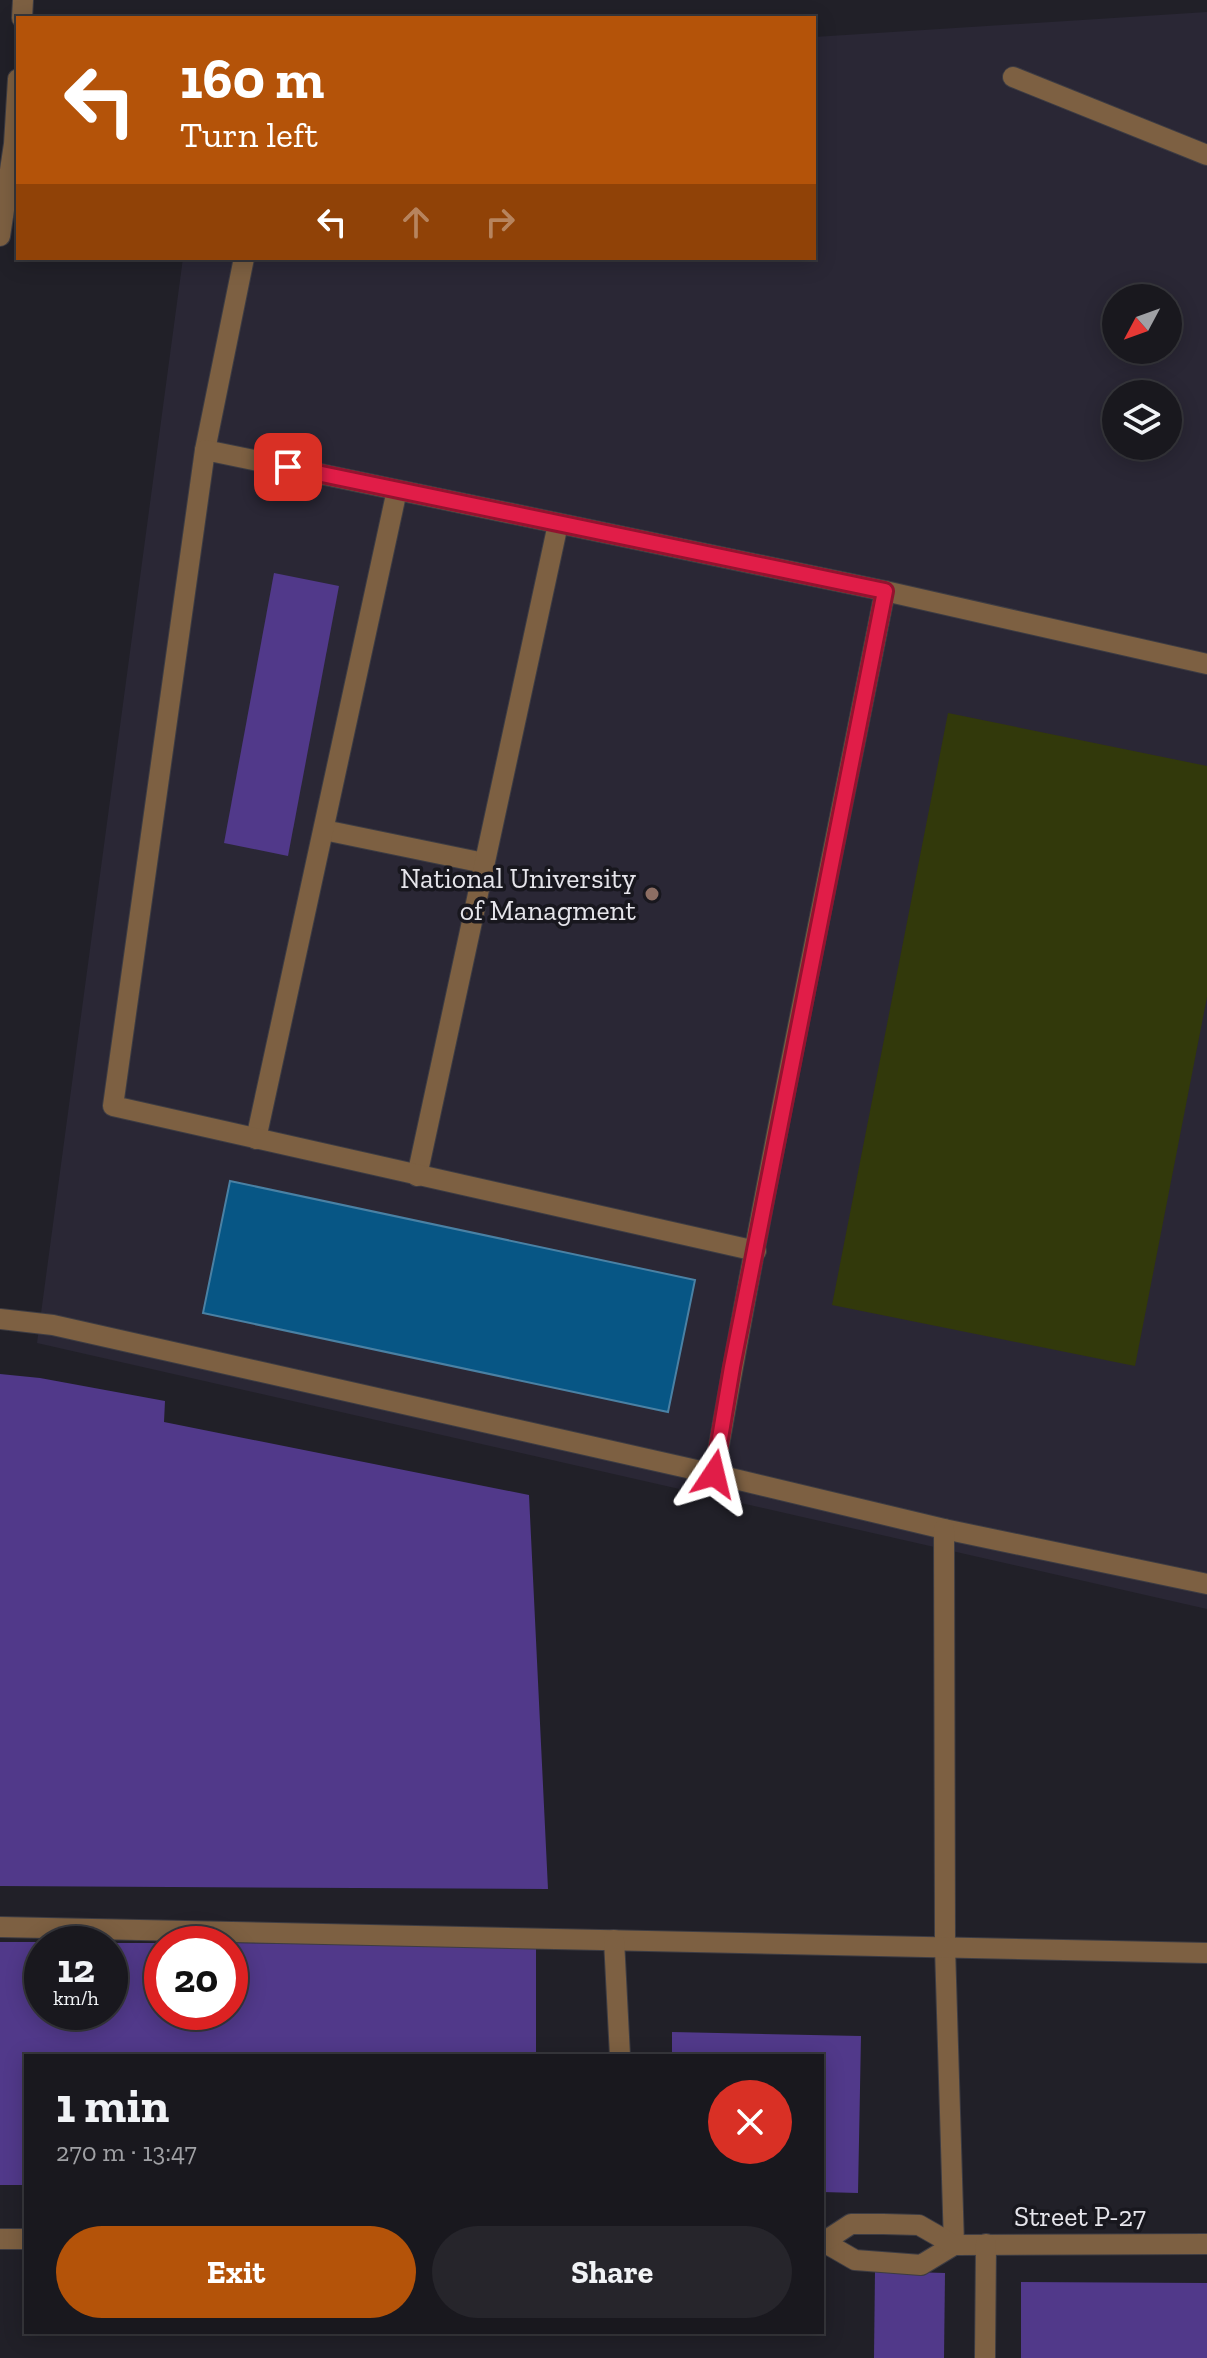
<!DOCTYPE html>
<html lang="en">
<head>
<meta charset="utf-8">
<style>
	:root { --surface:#19181e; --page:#26252b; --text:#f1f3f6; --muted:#9fa0a4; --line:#37373c; --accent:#b45309 }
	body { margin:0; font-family:"Zilla Slab",serif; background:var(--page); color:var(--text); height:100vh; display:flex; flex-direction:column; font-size:30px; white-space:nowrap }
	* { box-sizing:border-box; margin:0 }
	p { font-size:26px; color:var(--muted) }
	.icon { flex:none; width:44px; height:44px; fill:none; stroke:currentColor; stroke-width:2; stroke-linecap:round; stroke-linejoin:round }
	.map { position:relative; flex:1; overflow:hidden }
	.sheet { position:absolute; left:24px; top:2054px; width:800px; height:280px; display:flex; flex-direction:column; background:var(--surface); border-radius:0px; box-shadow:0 4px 20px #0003,0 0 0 2px var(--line) }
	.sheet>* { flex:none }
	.banner { position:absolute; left:16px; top:16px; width:800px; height:244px; border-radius:0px; box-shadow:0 4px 20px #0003,0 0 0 2px var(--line); background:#b45309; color:#fff; overflow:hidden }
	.needle { width:52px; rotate:229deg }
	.controls { position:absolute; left:1102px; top:284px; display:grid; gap:16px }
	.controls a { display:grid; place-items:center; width:80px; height:80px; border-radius:50%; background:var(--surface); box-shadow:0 4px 20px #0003,0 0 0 2px var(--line); font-size:40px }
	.speed { position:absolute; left:24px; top:1926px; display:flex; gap:16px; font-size:40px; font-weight:700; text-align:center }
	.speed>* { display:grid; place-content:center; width:104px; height:104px; border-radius:50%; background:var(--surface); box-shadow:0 4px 20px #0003,0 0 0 2px var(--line); line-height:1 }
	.speed small { font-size:20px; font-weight:400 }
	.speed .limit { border:12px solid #d22; background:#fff; color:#111 }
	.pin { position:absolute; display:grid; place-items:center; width:68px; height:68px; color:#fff; margin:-34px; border-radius:16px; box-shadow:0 4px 12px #0006 }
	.me { position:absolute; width:88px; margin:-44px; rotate:10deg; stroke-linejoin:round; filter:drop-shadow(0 0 6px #0008) }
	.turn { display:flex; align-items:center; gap:28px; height:168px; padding:0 32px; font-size:36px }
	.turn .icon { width:104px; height:104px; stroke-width:2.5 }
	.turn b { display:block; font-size:56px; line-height:68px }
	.lanes { display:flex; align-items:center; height:76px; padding:0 32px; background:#0003; justify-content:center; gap:40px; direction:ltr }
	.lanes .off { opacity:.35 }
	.round { display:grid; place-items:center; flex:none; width:84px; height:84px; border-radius:42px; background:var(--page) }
	.headline { display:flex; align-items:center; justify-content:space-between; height:136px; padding:0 32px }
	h1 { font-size:48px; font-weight:800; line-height:60px }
	.action { display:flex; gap:16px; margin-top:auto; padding:16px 32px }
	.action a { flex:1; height:92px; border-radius:48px; background:var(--accent); color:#fff; font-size:32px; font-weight:800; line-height:92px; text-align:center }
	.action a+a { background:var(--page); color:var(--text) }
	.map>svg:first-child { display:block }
	.built { fill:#2a2735; fill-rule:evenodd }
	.green { fill:#32390b }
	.water { fill:#075685; stroke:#4a81a4; stroke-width:2 }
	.building { fill:#51398a }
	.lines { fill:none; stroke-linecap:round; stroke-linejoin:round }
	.minor-casing { stroke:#3d3c43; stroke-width:22 }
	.minor { stroke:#7d6042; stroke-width:20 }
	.route-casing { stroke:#92132f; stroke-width:20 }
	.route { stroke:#e11d48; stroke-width:14 }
	.education-dot { fill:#8d6e63; stroke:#18171e; stroke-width:3 }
	.labels { text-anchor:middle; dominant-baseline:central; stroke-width:7; stroke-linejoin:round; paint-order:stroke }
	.poi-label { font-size:28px; fill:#e6e5eb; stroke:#18171e; text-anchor:end }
	.street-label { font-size:28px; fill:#e6e5eb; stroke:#18171e }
</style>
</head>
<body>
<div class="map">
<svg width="1207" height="2358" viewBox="0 0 1207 2358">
	<rect width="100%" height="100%" fill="#212028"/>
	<path class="built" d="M1207,12v1597l-1170,-266 146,-1085h631v-221zM1116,298h52v52h-52zM1116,394h52v52h-52z"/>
	<path class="green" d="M948,713l259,53v231l-72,369 -303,-61z"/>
	<path class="water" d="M230,1181l465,99 -27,132 -465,-99z"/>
	<g class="building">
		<path d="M274,573l65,13 -51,270 -64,-13z"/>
		<path d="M0,1374l40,4 125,23 -1,21 365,73 19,394 -548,-3z"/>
		<path d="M0,1942h42v70h68v-69h52v69h68v-69l306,2v111h-510v129h-26z"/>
		<path d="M672,2032l189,4 -3,157 -36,-1v-136h-150z"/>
		<path d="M875,2271l70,2 -1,85h-70z"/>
		<path d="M1021,2282l186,1v75h-186z"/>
	</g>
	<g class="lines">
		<g class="minor-casing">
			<g id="minor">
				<path d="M22,18l1,-18"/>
				<path d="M1013,77l194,78"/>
				<path d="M0,236l14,-92 4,-65"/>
				<path d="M205,450l39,-192"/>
				<path d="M885,591l322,73"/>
				<path d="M324,830l160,33"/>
				<path d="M256,1139l141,-649"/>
				<path d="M417,1176l141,-652"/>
				<path d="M0,1319l53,6 661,149 230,55 263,55"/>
				<path d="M714,1474c51,-295 113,-589 171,-883l-680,-141 -92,656 643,145"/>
				<path d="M944,1529l1,418 9,298"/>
				<path d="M0,1927l1207,26"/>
				<path d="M614,1940l6,116"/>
				<path d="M0,2239h26"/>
				<path d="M822,2241l33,19 66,5 33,-20"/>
				<path d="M825,2241l26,-17h32l36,1 35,20 253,-1"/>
				<path d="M985,2358l1,-114"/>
			</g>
		</g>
		<use href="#minor" class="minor"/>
	</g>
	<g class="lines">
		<g class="route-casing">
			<path id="route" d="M288,467l597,124 -153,776 -18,107"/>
		</g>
		<use href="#route" class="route"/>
	</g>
	<circle class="education-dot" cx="652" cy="894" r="8"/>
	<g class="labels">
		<g class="poi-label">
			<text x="636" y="878">National University<tspan x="636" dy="32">of Managment</tspan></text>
		</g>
		<g class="street-label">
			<text x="1080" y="2216">Street P-27</text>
		</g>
	</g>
</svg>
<div class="controls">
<a><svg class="needle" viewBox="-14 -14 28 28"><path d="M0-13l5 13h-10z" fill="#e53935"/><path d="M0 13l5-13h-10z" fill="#9fa0a4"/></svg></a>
<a><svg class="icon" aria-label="layers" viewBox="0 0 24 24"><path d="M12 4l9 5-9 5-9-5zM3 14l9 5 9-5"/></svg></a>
</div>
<div class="speed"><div>12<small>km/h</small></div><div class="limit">20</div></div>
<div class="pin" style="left:288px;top:467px;background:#d93025"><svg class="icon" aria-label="arrive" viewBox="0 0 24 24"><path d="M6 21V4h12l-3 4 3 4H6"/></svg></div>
<svg class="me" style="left:714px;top:1474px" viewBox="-20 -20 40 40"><path d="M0-17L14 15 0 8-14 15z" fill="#e11d48" stroke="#fff" stroke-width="4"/></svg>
<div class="banner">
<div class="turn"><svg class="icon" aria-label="left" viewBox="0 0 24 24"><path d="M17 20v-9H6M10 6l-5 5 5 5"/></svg><div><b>160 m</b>Turn left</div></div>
<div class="lanes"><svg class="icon" aria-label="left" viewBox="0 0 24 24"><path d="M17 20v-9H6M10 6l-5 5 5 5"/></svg><svg class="icon off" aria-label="ahead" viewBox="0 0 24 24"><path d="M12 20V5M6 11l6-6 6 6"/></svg><svg class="icon off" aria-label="right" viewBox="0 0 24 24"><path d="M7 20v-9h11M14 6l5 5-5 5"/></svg></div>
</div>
<section class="sheet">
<div class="headline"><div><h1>1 min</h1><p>270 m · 13:47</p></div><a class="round" style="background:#d93025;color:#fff"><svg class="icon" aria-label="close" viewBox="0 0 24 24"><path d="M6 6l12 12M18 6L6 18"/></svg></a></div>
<div class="action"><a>Exit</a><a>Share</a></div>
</section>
</div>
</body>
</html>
